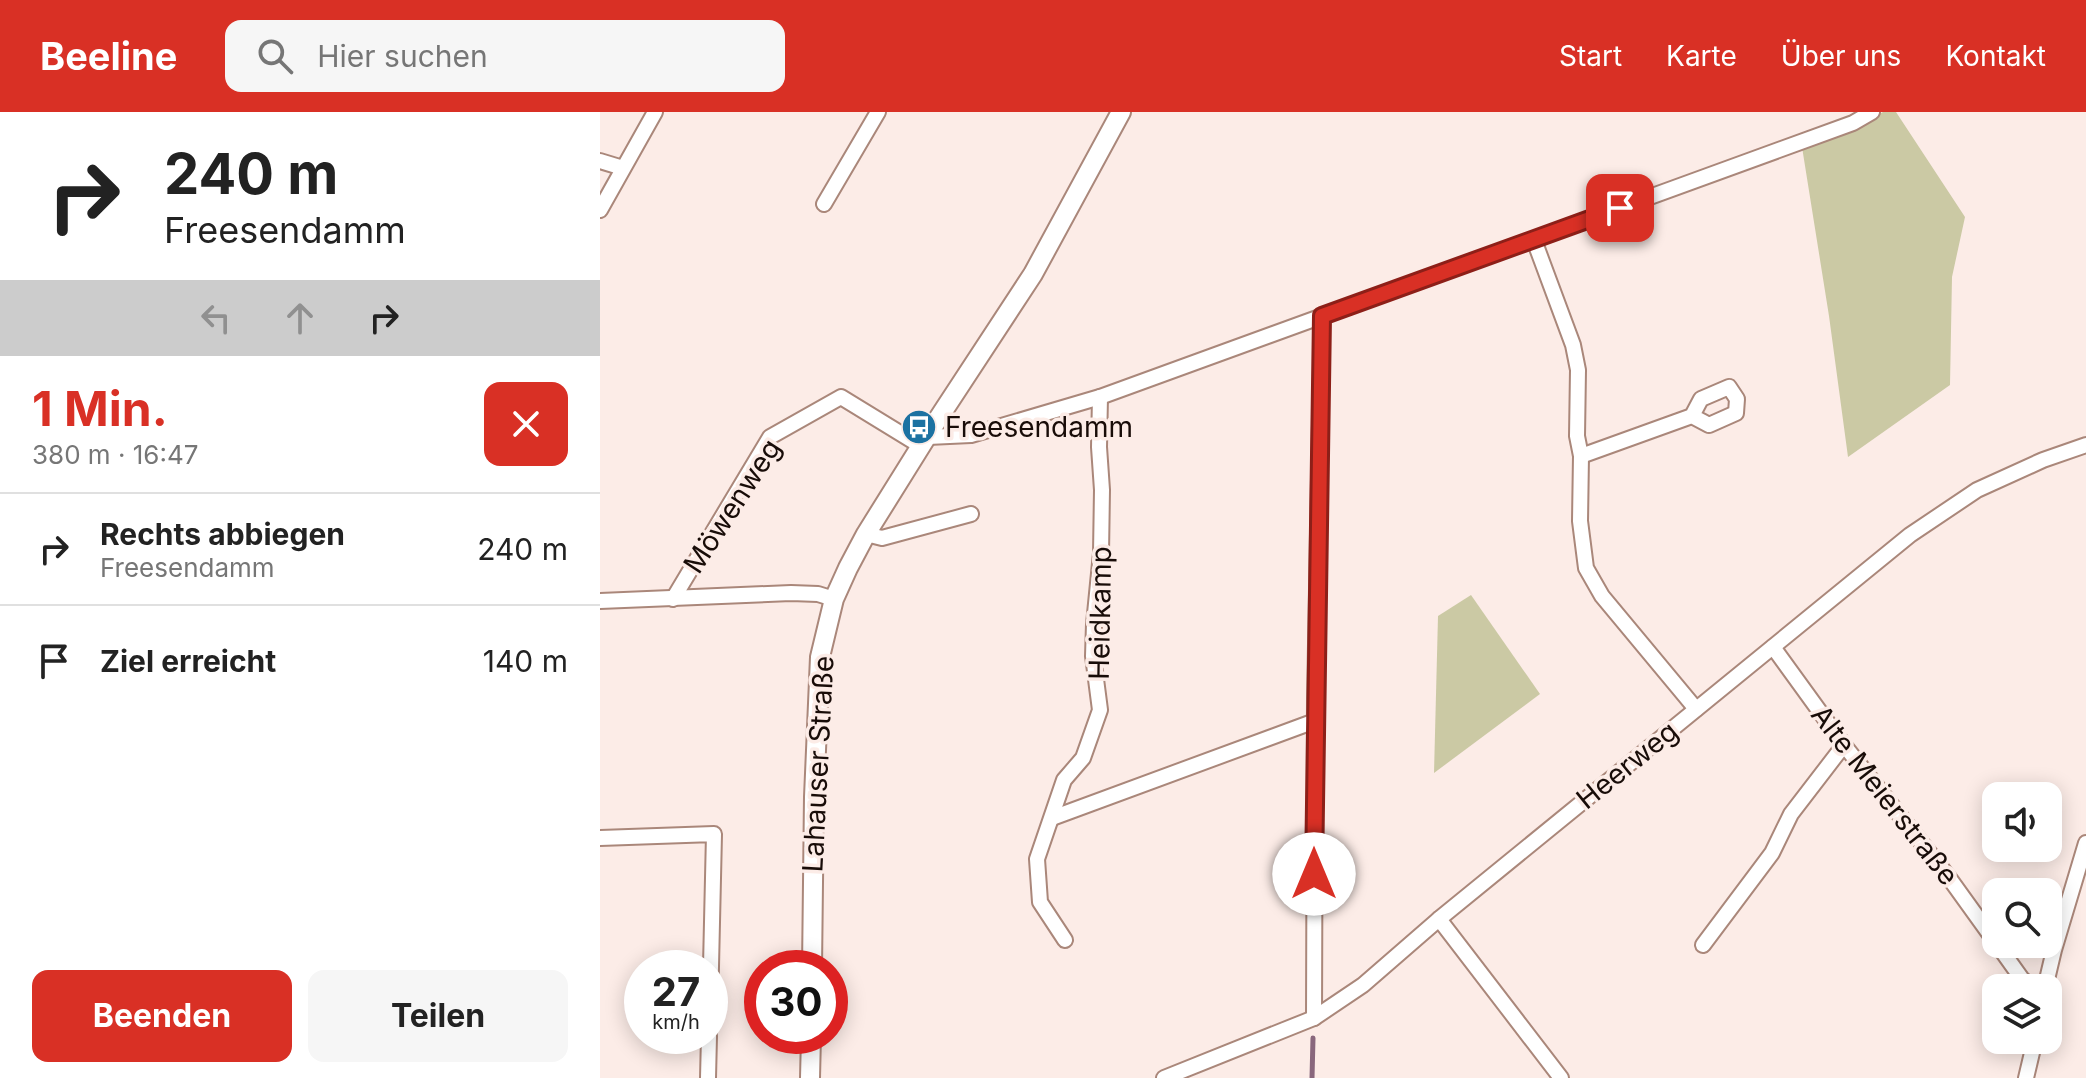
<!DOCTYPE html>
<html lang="de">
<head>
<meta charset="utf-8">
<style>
	:root { --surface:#fff; --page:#f6f6f6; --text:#222; --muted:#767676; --line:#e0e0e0; --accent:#d93025 }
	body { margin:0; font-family:Inter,sans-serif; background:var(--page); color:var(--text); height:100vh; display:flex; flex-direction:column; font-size:30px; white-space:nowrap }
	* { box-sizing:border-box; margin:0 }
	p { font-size:26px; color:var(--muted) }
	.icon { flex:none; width:44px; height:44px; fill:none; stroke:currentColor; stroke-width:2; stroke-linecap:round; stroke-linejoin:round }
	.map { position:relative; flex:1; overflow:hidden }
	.sheet { display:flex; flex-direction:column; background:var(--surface); width:600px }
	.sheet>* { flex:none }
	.guide { background:#fff; color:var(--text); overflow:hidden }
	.tools { position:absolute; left:1382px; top:670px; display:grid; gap:16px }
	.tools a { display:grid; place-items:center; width:80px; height:80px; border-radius:16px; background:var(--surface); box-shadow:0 4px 20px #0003; font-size:40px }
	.speed { position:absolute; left:24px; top:838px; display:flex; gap:16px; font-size:40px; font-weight:700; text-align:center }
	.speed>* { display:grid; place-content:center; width:104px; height:104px; border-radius:50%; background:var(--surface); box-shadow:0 4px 20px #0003; line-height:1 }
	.speed small { font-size:20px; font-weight:400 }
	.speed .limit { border:12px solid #d22; background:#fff; color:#111 }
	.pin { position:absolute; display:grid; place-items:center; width:68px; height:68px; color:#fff; margin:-34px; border-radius:16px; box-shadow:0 4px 12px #0006 }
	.me { position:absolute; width:88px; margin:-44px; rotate:0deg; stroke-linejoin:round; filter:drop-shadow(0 0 6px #0008) }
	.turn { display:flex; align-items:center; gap:28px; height:168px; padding:0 32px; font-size:36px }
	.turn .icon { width:104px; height:104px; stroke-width:2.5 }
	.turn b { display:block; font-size:56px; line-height:68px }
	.lanes { display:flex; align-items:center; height:76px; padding:0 32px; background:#0003; justify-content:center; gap:40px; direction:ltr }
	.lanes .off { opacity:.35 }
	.round { display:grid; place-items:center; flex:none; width:84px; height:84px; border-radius:16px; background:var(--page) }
	.head { display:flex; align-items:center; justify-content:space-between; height:136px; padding:0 32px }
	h1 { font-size:48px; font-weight:700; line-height:60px; color:var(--accent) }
	.button { display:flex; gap:16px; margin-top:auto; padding:16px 32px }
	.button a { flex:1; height:92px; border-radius:16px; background:var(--accent); color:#fff; font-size:32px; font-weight:700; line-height:92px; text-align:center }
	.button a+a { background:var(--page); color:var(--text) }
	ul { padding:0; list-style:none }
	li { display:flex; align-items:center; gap:24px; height:112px; padding:0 32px; border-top:2px solid var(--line) }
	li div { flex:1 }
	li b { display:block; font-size:30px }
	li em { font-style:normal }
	header { display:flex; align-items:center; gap:48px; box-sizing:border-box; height:112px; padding:0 40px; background:var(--accent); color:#fff }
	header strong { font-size:38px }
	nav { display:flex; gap:44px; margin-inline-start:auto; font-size:28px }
	.search { width:560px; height:72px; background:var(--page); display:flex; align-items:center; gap:20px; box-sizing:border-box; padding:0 28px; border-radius:16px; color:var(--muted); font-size:30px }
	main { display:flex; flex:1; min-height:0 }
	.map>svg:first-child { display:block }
	.green { fill:#cbc9a4 }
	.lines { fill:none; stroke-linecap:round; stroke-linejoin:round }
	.stream { stroke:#89677d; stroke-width:5 }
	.minor-casing { stroke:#aa877a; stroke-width:18 }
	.tertiary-casing { stroke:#aa877a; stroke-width:22 }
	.minor { stroke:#fff; stroke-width:14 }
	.tertiary { stroke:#fff; stroke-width:18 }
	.route-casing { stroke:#8d1f18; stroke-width:20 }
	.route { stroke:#d93025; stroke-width:14 }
	.labels { text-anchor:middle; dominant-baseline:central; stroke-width:7; stroke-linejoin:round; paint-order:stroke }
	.poi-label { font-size:28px; fill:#180c08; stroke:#fcece7; text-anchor:start }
	.street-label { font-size:28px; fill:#180c08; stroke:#fcece7 }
</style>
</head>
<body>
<header>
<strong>Beeline</strong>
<div class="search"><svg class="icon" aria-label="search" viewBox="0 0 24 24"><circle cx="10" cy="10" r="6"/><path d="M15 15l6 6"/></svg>Hier suchen</div>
<nav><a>Start</a><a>Karte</a><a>Über uns</a><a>Kontakt</a></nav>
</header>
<main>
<section class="sheet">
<div class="guide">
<div class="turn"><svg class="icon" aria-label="right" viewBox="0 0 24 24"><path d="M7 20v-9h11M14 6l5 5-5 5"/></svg><div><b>240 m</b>Freesendamm</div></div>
<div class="lanes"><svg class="icon off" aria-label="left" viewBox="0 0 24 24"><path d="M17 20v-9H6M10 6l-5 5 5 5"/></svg><svg class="icon off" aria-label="ahead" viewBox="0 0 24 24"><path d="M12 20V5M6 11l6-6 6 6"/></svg><svg class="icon" aria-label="right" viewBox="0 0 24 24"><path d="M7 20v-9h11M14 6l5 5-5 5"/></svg></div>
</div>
<div class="head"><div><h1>1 Min.</h1><p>380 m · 16:47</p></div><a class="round" style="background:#d93025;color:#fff"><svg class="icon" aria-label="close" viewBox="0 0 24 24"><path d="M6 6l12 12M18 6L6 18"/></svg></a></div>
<ul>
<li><svg class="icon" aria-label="right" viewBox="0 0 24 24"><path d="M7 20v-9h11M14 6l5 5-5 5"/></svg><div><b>Rechts abbiegen</b><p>Freesendamm</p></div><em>240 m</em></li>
<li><svg class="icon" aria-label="arrive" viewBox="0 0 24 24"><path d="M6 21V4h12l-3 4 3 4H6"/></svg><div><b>Ziel erreicht</b></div><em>140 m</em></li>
</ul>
<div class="button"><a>Beenden</a><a>Teilen</a></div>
</section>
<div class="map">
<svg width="1486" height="966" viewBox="0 0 1486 966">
	<rect width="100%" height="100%" fill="#fcece7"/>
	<g class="green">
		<path d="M1283,0h13l69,105 -13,60 -2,108 -102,72 -19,-141 -27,-169 62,-24z"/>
		<path d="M871,483l69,99 -106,79 4,-157z"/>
	</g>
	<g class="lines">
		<path class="stream" d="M712,966l1,-40"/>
		<g class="minor-casing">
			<g id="minor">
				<path d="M0,49l23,7"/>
				<path d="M224,92l54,-92"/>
				<path d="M0,98l55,-98"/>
				<path d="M934,128l39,105 5,25 -1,66 4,20 -1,65 6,47 16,28 94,113"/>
				<path d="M328,325l43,-2 129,-38 753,-274 19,-11"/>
				<path d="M981,344l111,-40 9,-17 28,-12 8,12 -1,14 -27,12 -17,-9"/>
				<path d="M266,422l16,4 89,-24"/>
				<path d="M73,487l97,-162 71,-40 80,49"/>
				<path d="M0,489l191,-8 27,1 16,5"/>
				<path d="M1173,535l71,98 103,130 49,68"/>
				<path d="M452,706l263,-97"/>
				<path d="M0,726l114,-4 -4,176"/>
				<path d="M839,807l122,159"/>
				<path d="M465,828l-25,-38 -3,-43 27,-79 19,-22 17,-48 -7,-54 1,-32 7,-71 1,-63 -3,-43 1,-50"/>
				<path d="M1397,832l25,35 11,9"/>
				<path d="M1103,833l69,-92 19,-39 53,-69"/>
				<path d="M1445,876l9,-38 32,-107"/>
				<path d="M714,906l1,-320 7,-382"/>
				<path d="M108,966l1,-42"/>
				<path d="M564,966l150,-60 49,-33 76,-66 471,-384 67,-45 66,-30 43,-15"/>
				<path d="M1426,966l9,-38"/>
			</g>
		</g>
		<g class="tertiary-casing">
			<g id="tertiary">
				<path d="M212,856l2,-171 6,-140 14,-58 14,-31 18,-34 68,-109 99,-151 88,-162"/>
				<path d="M210,966l1,-42"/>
			</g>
		</g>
		<use href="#minor" class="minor"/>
		<use href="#tertiary" class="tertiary"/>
	</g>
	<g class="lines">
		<g class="route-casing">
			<path id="route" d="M714,762l8,-558 298,-108"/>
		</g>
		<use href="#route" class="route"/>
	</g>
	<defs>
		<g id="bus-disc" transform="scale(1.8)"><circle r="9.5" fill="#1c72a2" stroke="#fcece7"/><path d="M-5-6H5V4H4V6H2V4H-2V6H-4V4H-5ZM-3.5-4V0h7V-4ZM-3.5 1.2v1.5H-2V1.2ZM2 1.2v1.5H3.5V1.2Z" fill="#fff"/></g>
	</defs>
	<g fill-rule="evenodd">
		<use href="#bus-disc" x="319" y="315"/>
	</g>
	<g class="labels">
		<g class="poi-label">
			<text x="345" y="315">Freesendamm</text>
		</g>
		<g class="street-label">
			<text transform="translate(132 394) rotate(-57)">Möwenweg</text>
			<text transform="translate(500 501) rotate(-89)">Heidkamp</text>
			<text transform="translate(218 652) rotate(-87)">Lahauser Straße</text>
			<text transform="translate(1027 653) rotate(-39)">Heerweg</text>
			<text transform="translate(1285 683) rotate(52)">Alte Meierstraße</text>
		</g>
	</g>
</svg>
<div class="tools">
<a><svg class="icon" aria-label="sound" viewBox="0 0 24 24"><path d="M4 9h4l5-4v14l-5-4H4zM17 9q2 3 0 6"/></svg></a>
<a><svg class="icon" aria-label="search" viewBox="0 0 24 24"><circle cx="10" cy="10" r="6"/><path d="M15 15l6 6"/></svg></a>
<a><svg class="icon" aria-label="layers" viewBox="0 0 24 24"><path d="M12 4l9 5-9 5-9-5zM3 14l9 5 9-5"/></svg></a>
</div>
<div class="speed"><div>27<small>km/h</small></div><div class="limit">30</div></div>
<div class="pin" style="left:1020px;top:96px;background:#d93025"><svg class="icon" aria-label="arrive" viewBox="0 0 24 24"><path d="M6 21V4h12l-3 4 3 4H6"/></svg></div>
<svg class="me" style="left:714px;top:762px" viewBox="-20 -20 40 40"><circle r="19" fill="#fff"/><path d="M0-13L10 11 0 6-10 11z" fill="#d93025"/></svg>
</div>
</main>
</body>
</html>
